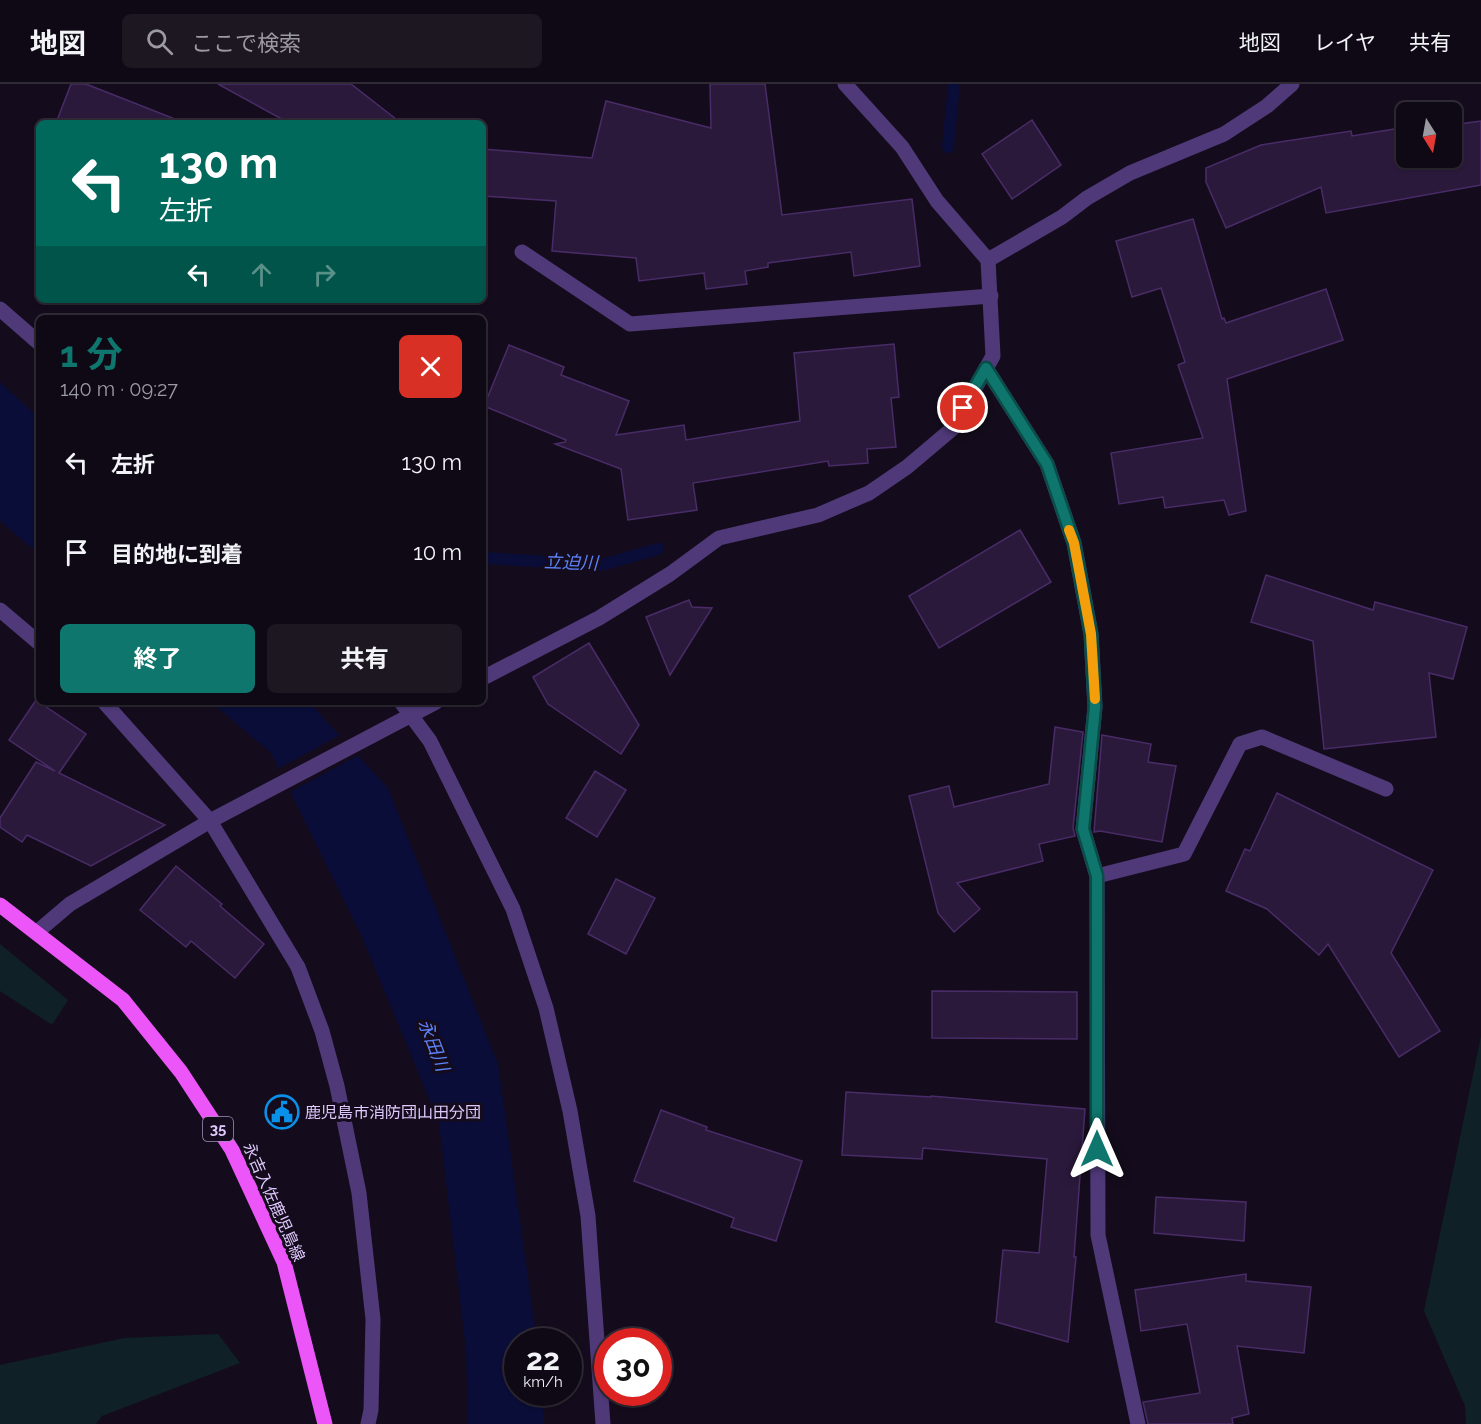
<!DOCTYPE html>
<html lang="ja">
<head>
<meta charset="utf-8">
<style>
	:root { --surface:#0f0915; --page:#1d1722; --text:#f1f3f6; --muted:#9b9aa0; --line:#2f2a34; --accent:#0f766e }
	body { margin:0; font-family:Raleway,"Noto Sans JP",sans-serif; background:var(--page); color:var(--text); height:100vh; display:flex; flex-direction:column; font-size:22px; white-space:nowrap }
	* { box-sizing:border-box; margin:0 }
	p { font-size:20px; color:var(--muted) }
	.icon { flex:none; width:33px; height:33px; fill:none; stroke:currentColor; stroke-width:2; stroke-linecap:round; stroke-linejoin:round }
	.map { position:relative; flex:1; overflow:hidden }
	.panel { position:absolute; left:36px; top:231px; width:450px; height:390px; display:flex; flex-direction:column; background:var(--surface); border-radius:9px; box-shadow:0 2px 4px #0004,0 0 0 2px var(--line) }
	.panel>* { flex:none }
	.hud { position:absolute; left:36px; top:36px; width:450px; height:183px; border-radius:9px; box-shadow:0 2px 4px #0004,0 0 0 2px var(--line); background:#00695c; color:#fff; overflow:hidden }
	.needle { width:39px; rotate:169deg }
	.controls { position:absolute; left:1396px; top:18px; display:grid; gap:12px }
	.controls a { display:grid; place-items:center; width:66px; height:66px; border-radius:9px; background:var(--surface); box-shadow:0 2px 4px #0004,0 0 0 2px var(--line); font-size:30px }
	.speed { position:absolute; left:504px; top:1244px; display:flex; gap:12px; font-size:30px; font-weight:700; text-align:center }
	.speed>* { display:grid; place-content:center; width:78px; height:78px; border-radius:50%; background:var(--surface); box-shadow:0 2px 4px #0004,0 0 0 2px var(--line); line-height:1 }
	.speed small { font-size:15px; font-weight:400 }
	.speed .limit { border:9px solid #d22; background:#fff; color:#111 }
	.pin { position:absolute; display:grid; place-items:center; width:51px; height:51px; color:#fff; margin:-26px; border:3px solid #fff; border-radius:50%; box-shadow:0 2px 6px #0007 }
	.me { position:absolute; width:66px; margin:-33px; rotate:0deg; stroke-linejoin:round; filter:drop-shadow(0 0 4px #0008) }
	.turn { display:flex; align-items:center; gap:21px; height:126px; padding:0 24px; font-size:27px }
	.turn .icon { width:78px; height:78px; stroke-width:2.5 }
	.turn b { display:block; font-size:42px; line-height:51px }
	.lanes { display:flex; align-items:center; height:57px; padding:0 24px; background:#0003; justify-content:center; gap:30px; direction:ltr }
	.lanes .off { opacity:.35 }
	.round { display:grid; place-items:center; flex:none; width:63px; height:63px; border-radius:9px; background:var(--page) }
	.overview { display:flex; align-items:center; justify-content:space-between; height:102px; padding:0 24px }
	h1 { font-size:36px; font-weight:700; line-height:45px; color:var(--accent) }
	.action { display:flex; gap:12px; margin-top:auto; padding:12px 24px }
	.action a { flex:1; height:69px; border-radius:9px; background:var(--accent); color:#fff; font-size:24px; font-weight:700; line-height:69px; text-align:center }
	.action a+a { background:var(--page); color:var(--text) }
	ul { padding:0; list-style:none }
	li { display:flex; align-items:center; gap:18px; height:90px; padding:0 24px }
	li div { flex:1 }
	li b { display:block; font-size:22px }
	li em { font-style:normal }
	header { display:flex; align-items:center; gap:36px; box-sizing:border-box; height:84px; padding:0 30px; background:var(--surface); border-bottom:2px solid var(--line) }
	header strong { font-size:28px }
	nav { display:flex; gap:33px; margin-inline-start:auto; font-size:21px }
	.search { width:420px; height:54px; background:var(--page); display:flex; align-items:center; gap:15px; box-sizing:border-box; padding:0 21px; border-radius:9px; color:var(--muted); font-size:22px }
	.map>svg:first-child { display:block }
	.green { fill:#0f2026 }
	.water { fill:#0a0d37 }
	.pier { fill:#140c1c }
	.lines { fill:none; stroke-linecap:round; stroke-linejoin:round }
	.stream { stroke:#0a0d37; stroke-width:12 }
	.building { fill:#2b193c; stroke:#492c67; stroke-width:1.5 }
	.minor { stroke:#4f3979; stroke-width:15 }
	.primary { stroke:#ec55f8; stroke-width:15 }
	.route-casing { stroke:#0a4d48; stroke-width:15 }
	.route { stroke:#0f766e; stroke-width:10 }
	.slow { stroke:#f59e0b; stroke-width:10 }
	.labels { text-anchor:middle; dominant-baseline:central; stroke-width:6; stroke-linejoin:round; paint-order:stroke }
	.shield { fill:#140c1c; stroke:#a290ba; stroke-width:1.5 }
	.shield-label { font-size:15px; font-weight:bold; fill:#dfc9fd }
	.poi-label { font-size:16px; fill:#dfc9fd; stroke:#140c1c; text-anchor:start }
	.street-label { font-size:16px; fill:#dfc9fd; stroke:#140c1c }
	.water-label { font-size:18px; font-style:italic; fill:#5c81f8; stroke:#140c1c }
</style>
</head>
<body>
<header>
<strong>地図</strong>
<div class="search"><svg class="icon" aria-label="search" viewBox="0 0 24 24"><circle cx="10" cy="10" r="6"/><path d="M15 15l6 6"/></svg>ここで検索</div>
<nav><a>地図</a><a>レイヤ</a><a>共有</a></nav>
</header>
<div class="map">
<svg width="1481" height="1340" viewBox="0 0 1481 1340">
	<rect width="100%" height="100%" fill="#140c1c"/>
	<g class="green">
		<path d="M0,860l68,56 -16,25 -52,-34z"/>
		<path d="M1481,952v388h-15l-1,-18 -41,-95z"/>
		<path d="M218,1250l22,29 -138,53 -6,8h-96v-59l124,-27z"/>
	</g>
	<g class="water">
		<path d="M0,298l39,36v136l-39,-33z"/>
		<path d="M211,618h98l79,86 110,276 39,277h-19v51h25l1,32h-76l-2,-74 -27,-227 -77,-186 -91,-184z"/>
	</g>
	<path class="pier" d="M342,650l18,20 -72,39 -12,-23z"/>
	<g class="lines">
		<g class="stream">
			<path d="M948,63l6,-63"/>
			<path d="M483,474l118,7 57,-16"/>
		</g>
	</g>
	<g class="building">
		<path d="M71,0h15l94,37v2h-124z"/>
		<path d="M218,0h133l50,39h-112z"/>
		<path d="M710,0h55l17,131 130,-16 8,67 -66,10 -3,-24 -83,11v4l-23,4 2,13 -41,5 -2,-16 -65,8 -3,-23 -84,-7 4,-50 -73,-5v-47l109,9 14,-57 105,27z"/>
		<path d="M1032,36l29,45 -49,34 -30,-45z"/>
		<path d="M1481,37v64l-155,28 -5,-26 -95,41 -20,-46v-14l55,-23 90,-14 1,5 55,-9v31h45v-33z"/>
		<path d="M1193,135l29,100 2,-1 2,5 100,-34 17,51 -116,39 19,132 -17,4 -5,-15 -59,8 -2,-11 -44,7 -8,-51 92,-15 -25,-73 7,-3 -24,-74 -29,9 -16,-56z"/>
		<path d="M894,260l5,53 -8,1 5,49 -29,2 1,14 -39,3 -1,-5 -135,22 4,27 -69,10 -7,-51 -66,-25 10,-2 1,-2 -82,-34 25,-61 55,22 -3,8 68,26 -13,34 68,-10 2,15 114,-19 -6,-68z"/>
		<path d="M1020,446l31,52 -112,66 -30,-52z"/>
		<path d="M1266,491l107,35 2,-8 92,25 -14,52 -24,-6 7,64 -112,12 -11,-108 -62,-19z"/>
		<path d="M689,516l3,7 20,1 -42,67 -24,-58z"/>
		<path d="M589,559l50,82 -18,29 -73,-50 -15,-27z"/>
		<path d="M36,616l50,34 -27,39 106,52 -74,41 -64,-31 -5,7 -22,-15v-9l36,-56 19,9 -46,-31z"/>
		<path d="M1055,643l28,5 -10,96 2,8 -36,8 4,17 -86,22 23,26 -26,23 -16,-19 -29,-117 40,-10 5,21 95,-23z"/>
		<path d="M1102,651l49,9 -3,18 28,4 -14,76 -62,-11 -6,1z"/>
		<path d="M595,687l31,19 -29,47 -31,-19z"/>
		<path d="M1277,709l156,77 -42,83 49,78 -41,26 -71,-113 -9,11 -52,-46 -41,-18 19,-42 5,2z"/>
		<path d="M176,782l46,38 -2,2 44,38 -29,34 -44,-37 -5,6 -46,-37z"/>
		<path d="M616,795l39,19 -29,56 -38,-20z"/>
		<path d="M932,907l145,1v47l-145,-1z"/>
		<path d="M846,1008l85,5v-1l154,13 -11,148h2l-8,85 -72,-20 7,-72 36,3 8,-94 -124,-11 -1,11 -80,-4z"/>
		<path d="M661,1026l46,17 -1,3 96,31 -26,80 -45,-14 3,-9 -100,-37z"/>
		<path d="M1156,1113l90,5 -2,39 -90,-8z"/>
		<path d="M1246,1190v7l65,6 -7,66 -67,-7 12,68 -17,4 1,6h-85l-5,-22 57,-9 -13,-69 -46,7 -6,-41z"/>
	</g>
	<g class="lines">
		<g class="minor">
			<path d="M522,168l108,72 361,-28"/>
			<path d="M988,176l74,-43 25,-19 43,-25 94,-39 43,-28 25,-22"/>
			<path d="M0,225l39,34"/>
			<path d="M986,284l61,96 27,79 17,91 4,73 -12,122 14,47 1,359 40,189"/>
			<path d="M0,526l39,33"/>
			<path d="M483,594l116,-60 71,-44 49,-36 99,-23 51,-22 38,-26 45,-38 41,-73 -5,-96 -51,-59 -35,-54 -57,-63"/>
			<path d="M104,618l106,119 88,146 24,64 15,55 22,107 14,126 -2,91 -3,14"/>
			<path d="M401,618l29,39 83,168 33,99 24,103 18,105 15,208"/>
			<path d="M1097,792l87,-22 56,-110 22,-7 124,52"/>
			<path d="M37,848l33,-28 140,-83 226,-119"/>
		</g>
		<path class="primary" d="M0,821l123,95 58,72 51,78 52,112 41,162"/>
	</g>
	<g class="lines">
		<g class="route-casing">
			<path id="route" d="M963,324l23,-40 61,96 27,79 17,91 4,73 -12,122 14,47v273"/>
		</g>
		<use href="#route" class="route"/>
		<path class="slow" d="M1069,446l5,13 17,91 4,65"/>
	</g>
	<defs>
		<g id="civic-ring" transform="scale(1.725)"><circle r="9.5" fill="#140c1c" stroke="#0990e9" stroke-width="1.5"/><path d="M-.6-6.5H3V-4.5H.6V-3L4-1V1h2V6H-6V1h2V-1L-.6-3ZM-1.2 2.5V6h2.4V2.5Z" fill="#0990e9"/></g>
	</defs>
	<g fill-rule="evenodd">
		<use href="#civic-ring" x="282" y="1028"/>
	</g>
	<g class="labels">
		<rect class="shield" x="203" y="1033" width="30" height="24" rx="4.5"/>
		<g class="shield-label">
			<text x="218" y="1045">35</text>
		</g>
		<g class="poi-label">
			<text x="305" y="1028">鹿児島市消防団山田分団</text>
		</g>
		<g class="street-label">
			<text transform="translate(274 1118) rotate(66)">永吉入佐鹿児島線</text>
		</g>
		<g class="water-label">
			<text transform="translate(571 478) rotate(2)">立迫川</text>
			<text transform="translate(434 961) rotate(69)">永田川</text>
		</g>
	</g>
</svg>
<div class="controls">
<a><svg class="needle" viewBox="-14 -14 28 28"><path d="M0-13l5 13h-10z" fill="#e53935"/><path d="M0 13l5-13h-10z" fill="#9b9aa0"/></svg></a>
</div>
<div class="speed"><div>22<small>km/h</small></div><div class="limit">30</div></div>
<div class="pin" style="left:963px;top:324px;background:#d93025"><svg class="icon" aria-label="arrive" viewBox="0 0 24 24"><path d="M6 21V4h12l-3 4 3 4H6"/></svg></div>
<svg class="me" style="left:1097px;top:1065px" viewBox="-20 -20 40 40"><path d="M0-17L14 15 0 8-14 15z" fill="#0f766e" stroke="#fff" stroke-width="4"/></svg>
<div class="hud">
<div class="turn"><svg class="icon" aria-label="left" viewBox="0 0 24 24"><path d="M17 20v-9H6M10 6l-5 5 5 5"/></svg><div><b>130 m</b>左折</div></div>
<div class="lanes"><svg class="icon" aria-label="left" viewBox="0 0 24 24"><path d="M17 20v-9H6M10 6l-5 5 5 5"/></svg><svg class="icon off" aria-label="ahead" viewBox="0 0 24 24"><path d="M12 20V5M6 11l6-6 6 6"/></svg><svg class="icon off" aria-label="right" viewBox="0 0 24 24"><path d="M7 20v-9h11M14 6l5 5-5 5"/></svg></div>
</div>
<section class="panel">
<div class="overview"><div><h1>1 分</h1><p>140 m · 09:27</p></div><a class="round" style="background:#d93025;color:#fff"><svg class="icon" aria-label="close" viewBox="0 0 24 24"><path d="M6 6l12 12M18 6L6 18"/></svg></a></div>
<ul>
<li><svg class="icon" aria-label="left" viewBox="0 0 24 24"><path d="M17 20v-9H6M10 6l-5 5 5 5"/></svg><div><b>左折</b></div><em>130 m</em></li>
<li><svg class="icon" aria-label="arrive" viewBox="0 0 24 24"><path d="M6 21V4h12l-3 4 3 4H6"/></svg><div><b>目的地に到着</b></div><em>10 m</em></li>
</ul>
<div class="action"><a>終了</a><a>共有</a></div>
</section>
</div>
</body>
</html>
